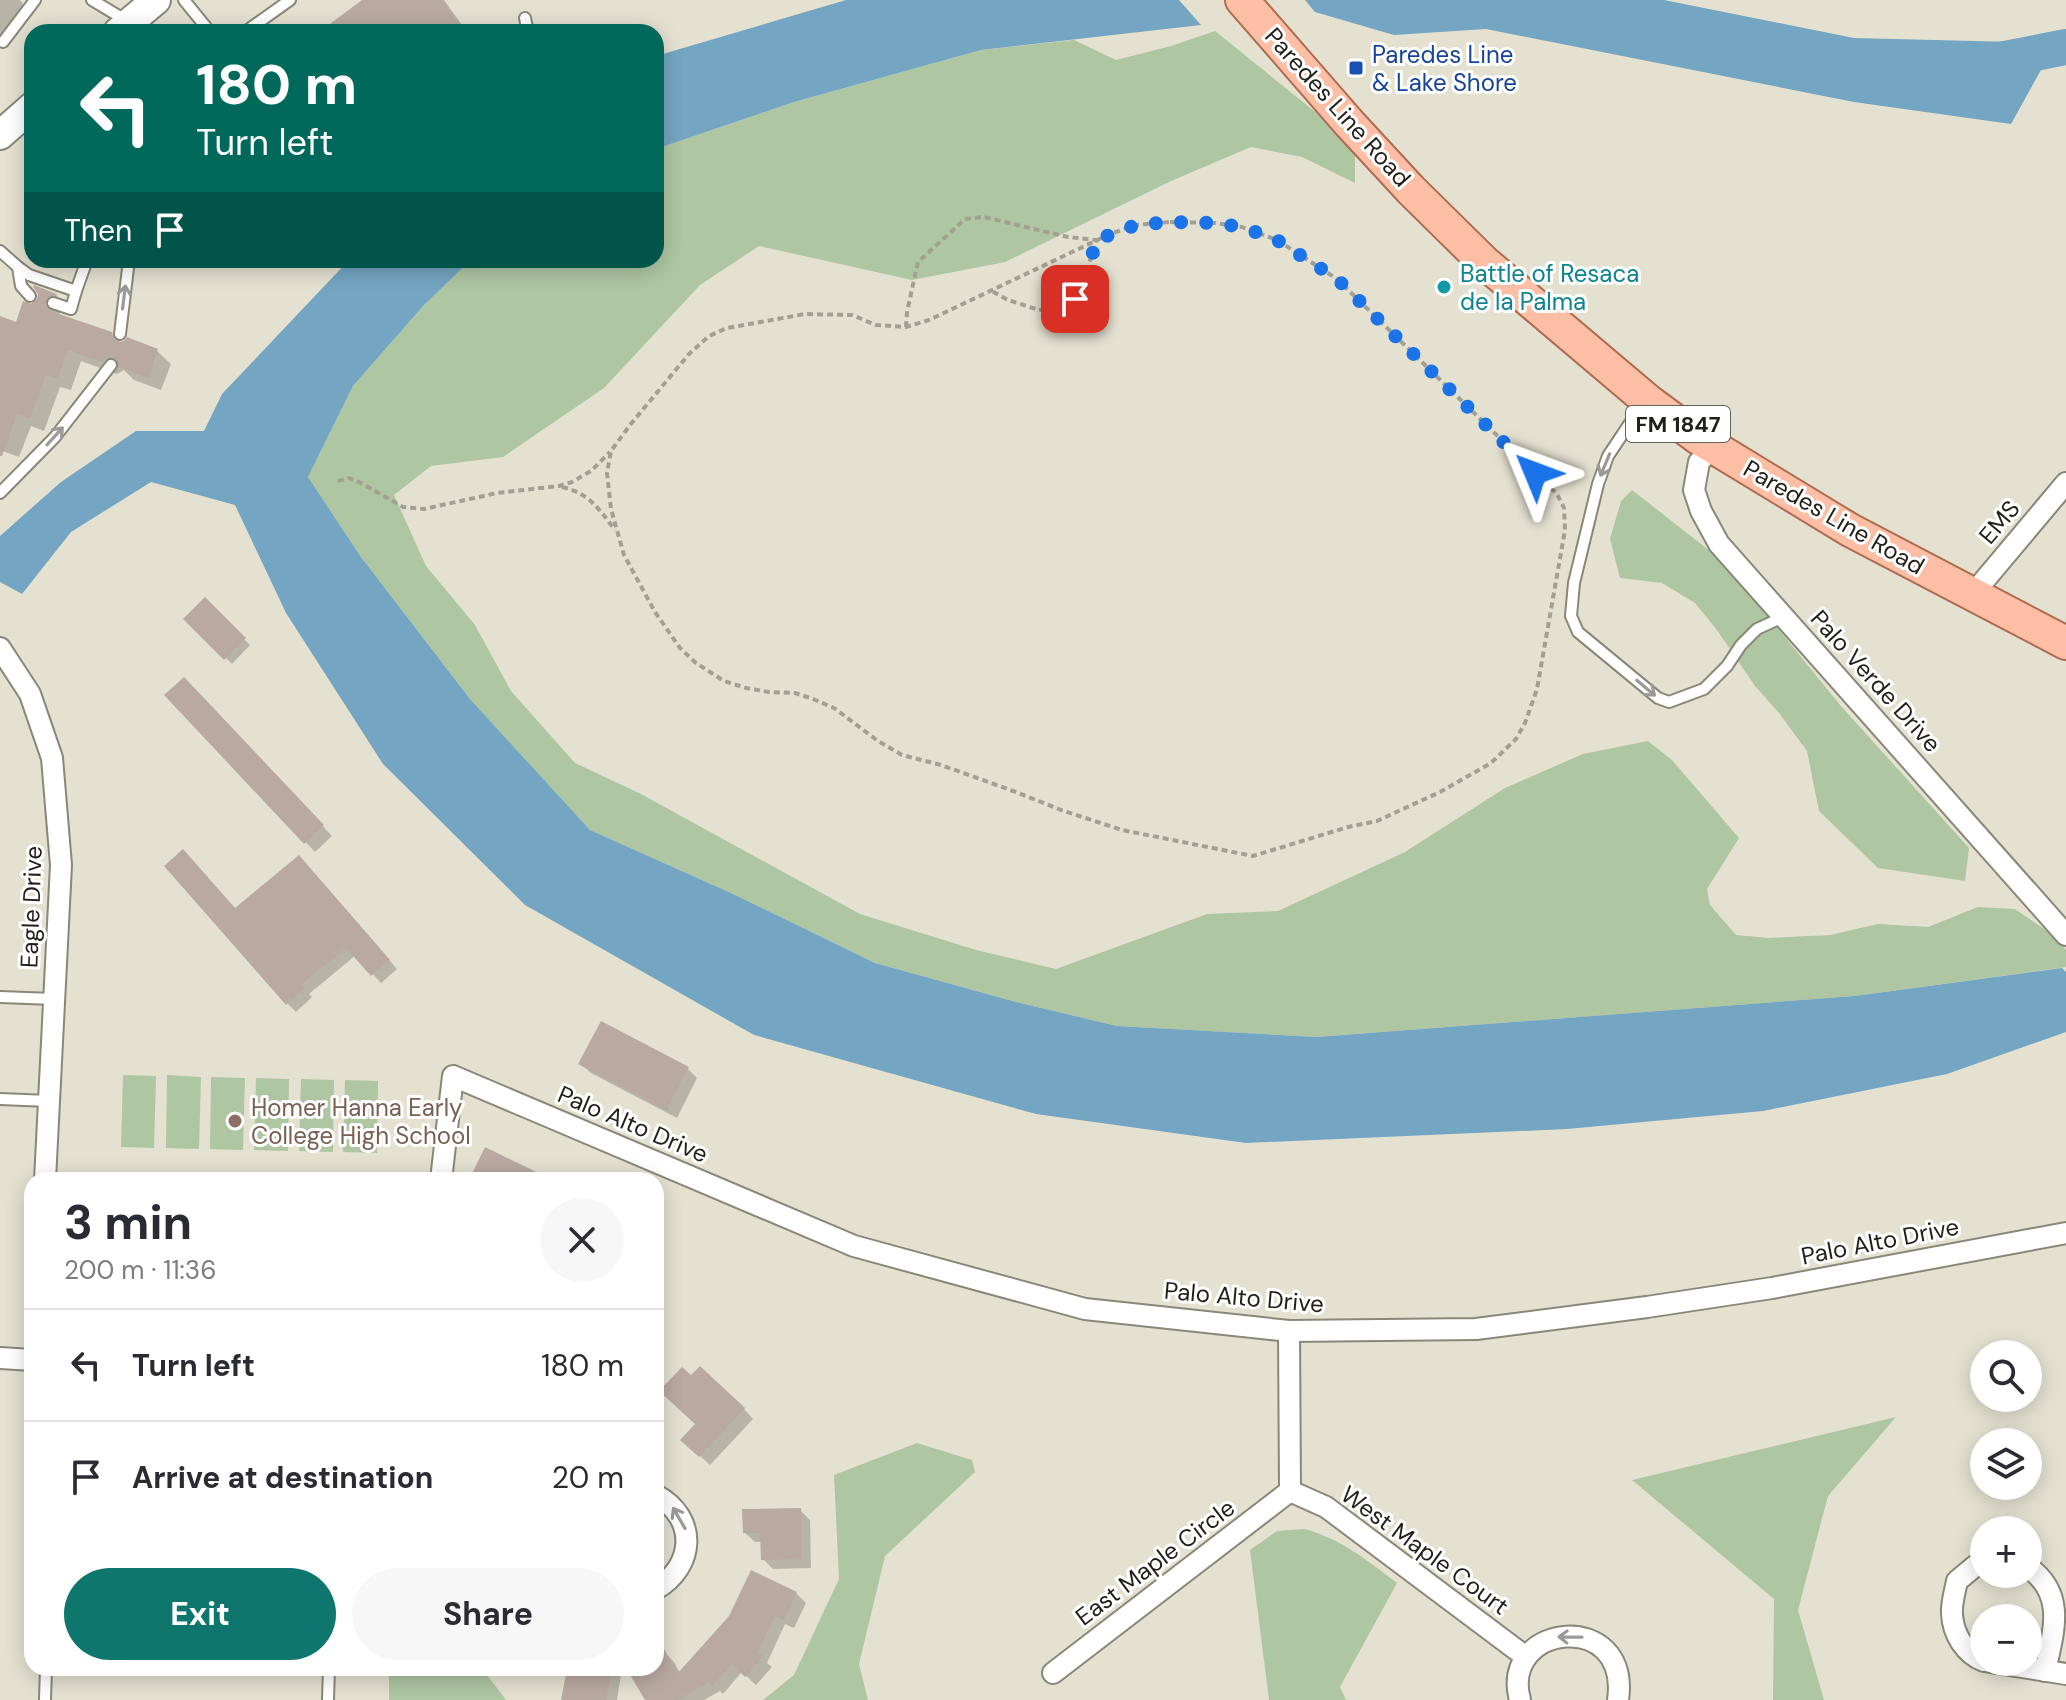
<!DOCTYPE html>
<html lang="en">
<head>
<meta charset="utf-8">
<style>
	:root { --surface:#fff; --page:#f7f7f7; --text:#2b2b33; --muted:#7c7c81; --line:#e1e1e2; --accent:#0f766e }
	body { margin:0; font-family:"DM Sans",sans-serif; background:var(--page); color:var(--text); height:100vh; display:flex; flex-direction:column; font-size:30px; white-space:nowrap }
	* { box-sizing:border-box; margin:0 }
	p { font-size:26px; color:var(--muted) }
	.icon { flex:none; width:44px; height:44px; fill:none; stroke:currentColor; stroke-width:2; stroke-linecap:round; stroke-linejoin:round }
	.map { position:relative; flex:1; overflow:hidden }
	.panel { position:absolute; left:24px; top:1172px; width:640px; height:504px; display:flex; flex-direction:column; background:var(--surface); border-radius:24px; box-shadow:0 4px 20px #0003 }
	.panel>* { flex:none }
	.banner { position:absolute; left:24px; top:24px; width:640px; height:244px; border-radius:24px; box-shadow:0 4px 20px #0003; background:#00695c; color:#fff; overflow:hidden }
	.buttons { position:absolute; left:1970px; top:1340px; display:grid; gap:16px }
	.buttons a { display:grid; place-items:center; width:72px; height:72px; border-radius:50%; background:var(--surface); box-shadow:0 4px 20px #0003; font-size:40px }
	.pin { position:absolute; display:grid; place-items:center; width:68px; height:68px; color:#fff; margin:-34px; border-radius:16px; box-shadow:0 4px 12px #0006 }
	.me { position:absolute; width:88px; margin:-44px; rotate:314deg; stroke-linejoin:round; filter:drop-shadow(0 0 6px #0008) }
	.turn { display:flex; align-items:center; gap:28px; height:168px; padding:0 40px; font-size:36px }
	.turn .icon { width:104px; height:104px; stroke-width:2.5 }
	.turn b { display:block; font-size:56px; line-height:68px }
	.then { display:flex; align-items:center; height:76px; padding:0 40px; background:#0003; gap:16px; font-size:30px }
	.round { display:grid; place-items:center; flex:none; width:84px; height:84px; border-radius:42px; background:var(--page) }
	.headline { display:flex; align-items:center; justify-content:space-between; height:136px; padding:0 40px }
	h1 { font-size:48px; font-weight:700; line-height:60px }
	.primary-button { display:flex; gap:16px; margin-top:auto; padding:16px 40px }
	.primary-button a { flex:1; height:92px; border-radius:48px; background:var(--accent); color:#fff; font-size:32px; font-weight:700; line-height:92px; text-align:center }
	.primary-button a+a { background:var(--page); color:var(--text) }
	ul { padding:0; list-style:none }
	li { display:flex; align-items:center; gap:24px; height:112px; padding:0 40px; border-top:2px solid var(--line) }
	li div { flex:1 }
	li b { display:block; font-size:30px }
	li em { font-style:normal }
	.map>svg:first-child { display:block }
	.green { fill:#aec6a2 }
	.water { fill:#74a5c2 }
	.shadow { fill:#0003 }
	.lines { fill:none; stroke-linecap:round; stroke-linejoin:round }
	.river { stroke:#74a5c2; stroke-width:36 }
	.building { fill:#b9a9a1 }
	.service-casing { stroke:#8a8778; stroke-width:14 }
	.minor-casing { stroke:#8a8778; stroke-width:24 }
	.secondary-casing { stroke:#8a8778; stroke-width:32 }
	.primary-casing { stroke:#ae6b4f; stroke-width:36 }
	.path { stroke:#a39f93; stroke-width:4; stroke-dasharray:6 4; stroke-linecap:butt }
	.service { stroke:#fff; stroke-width:10 }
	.minor { stroke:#fff; stroke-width:20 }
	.secondary { stroke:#fff; stroke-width:28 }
	.primary { stroke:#fcbfa6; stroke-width:32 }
	.oneway { stroke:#9b9a98 }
	.route { stroke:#1a73e8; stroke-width:14; stroke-dasharray:0 25.2 }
	.transit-dot { fill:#1a4fb4; stroke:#fff; stroke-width:3 }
	.culture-dot { fill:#0f9aa8; stroke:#fff; stroke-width:3 }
	.education-dot { fill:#8d6e63; stroke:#fff; stroke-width:3 }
	.labels { text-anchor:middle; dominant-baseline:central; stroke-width:6; stroke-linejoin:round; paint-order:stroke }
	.shield { fill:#fff; stroke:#64625f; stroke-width:2 }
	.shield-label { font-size:22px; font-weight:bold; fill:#211f1a }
	.transit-label { font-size:24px; fill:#164399; stroke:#fff; text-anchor:start }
	.street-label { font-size:24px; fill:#211f1a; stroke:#fff }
	.culture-label { font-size:24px; fill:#0d838f; stroke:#fff; text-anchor:start }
	.education-label { font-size:24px; fill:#785e54; stroke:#fff; text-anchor:start }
</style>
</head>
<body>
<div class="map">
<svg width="2066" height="1700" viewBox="0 0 2066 1700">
	<rect width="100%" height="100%" fill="#e5e1d1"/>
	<g class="green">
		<path d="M1215,31l140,113v39l-53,-26 -51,-10 -80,34 -166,81 -93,18 -153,-34 -59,39 -96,103 -101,69 -72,9 -37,29 32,71 49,59 36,66 64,72 66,31 219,120 116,36 80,19 151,-55 71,-3 127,-59 100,-64 78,-34 65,-13 24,19 67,78 -32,51 3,16 26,30 33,3 61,-3 48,-11 50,3 50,-20 37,2 38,26 13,15v17l-211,29 -538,41 -200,-11 -101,-24 -141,-39 -144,-70 -141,-63 -120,-131 -109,-142 -53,-80 45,-91 71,-81 47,-45h185v-111l138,-47 187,-52 93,-10 42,20 55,-14z"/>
		<path d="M1632,490l92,72 116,143 129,143 -4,33 -87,-13 -59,-57 -12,-60 -28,-38 -24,-27 -38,-56 -22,-27 -33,-20 -42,-5 -10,-39 11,-38z"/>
		<path d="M123,1075l33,1 -2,72 -33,-1z"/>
		<path d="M167,1075l34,2 -2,72 -33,-1z"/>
		<path d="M211,1077l34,1 -2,72 -33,-1z"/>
		<path d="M256,1078l33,1 -1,72 -34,-1z"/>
		<path d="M301,1079l33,1 -1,72 -34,-1z"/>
		<path d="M345,1080l33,1 -1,72 -34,-1z"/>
		<path d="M1896,1417l-68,79 -30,114 26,90h-51l1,-101 -142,-119z"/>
		<path d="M917,1443l55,17 3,12 -90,84 -26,108 9,36h-105l31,-25 45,-96 -5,-104z"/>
		<path d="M1304,1529c36,9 64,32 93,54l-57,104 6,13h-77l-19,-150 27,-19z"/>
		<path d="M389,1668h93l24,32h-117z"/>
	</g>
	<g class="water">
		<path d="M846,0h333l22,25 -220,25 -187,52 -138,47v-93z"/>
		<path d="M1305,0h359l190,38 200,5 -2,7 -41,74 -157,-22 -368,-73 -92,6 -79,-23z"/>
		<path d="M349,260h122l-47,45 -71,81 -45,91 53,80 109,142 120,131 141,63 144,70 141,39 101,24 200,11 538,-41 207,-28 4,4v60l-119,42 -184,37 -196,18 -321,14 -210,-29 -282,-79 -229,-130 -142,-141 -97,-151 -51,-108 -84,-23 -80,50 -49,62 -22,-12v-46l61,-54 75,-51h68l18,-37z"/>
	</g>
	<g class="shadow">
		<path d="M0,0h20l3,4 -23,35z"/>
		<path d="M366,0h78l23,32h-144z"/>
		<path d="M40,293l16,2 13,13 -7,1 -4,7 53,17 10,10 36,8 14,13 -10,26 -27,-10 -10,-10 -7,4 -36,-13 -10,29 -11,-3 -16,44 -13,-5 -12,31 -19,-7v-132l17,6 14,-18 8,-6z"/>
		<path d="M205,600l45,45 -18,19 -46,-45z"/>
		<path d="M184,679l148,157 -17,16 -148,-157z"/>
		<path d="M307,866l90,103 -16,14 -25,-28 -47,39 3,3 -16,15 -9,-9 -51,-92z"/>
		<path d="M581,1064l107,5 9,9 -20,40 -86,-45z"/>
		<path d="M744,1409l9,10 -43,46 -27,-25 14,-16z"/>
		<path d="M800,1510l10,10 1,48 -38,1 -10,-10v-17h-8l-10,-9z"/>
		<path d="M796,1593l10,10 -12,25 -9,-4 -18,39 5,4 -16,18 -14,-13 -19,22 -3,-3 -16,9h-57l-9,-32h18v-10l9,-5 9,9 6,11z"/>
		<path d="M521,1668h17l-9,8z"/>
		<path d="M585,1668h37l-5,32h-51l18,-26z"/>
	</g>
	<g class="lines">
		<path class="river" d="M2005,59l61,-12"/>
	</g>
	<g class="building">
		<path d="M362,0h80l24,32h-147z"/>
		<path d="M34,285l23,9 -1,2 -8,1 -2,3 -1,5 5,6 62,21 1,6 5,4 6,-1 3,-4 31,12 -10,29 -30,-11v-6l-5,-4 -6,1 -4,4 -35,-12 -10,28 -12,-3 -16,44 -13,-5 -15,42h-2v-140l16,6 7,-21 8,3 6,-5 1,-5 -5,-7z"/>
		<path d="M205,597l41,41 -22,22 -41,-41z"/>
		<path d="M184,677l140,148 -20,19 -140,-149z"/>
		<path d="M183,849l52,59 64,-53 91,105 -19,16 -25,-28 -44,36 3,4 -19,17 -122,-139z"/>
		<path d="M601,1021l88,46 -23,43 -88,-46z"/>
		<path d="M485,1147l68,33h-84z"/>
		<path d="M700,1366l45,42 -46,49 -19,-17 15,-16 -36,-33 23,-24 9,8z"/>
		<path d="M801,1508l1,51 -41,1 -1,-27h-17l-1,-24z"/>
		<path d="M751,1570l46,22 -13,28 -9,-4 -17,36 5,4 -18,21 -13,-13 -20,22 -4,-4 -30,18h-33l-19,-32h30v-33l22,38 51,-57z"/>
		<path d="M583,1668h29l-6,32h-45l6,-31 15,3z"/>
	</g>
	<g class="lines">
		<g class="service-casing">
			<g id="service">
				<path d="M92,0l35,21"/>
				<path d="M184,0l26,32"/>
				<path d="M525,18l3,14"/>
				<path d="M245,32l45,-32"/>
				<path d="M3,42l32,-42"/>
				<path d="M0,251l18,16 11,8 47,16 11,-31"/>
				<path d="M18,267l3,19 9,10"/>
				<path d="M53,303l18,6 5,-18"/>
				<path d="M120,334l9,-74"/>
				<path d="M1646,402l-12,15 -26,39 -10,28 -24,99 -3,33 7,16 80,66 11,4 35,-13 23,-23 14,-21 16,-16 26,-12"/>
				<path d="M0,493l55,-56 56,-72"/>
				<path d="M0,997l54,2"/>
				<path d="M0,1099l49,2"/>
				<path d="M45,1700l1,-32"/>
				<path d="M328,1700l1,-32"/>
			</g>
		</g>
		<g class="minor-casing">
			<g id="minor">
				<path d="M1713,447l-14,15 -5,28 7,21 18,33 347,391"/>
				<path d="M1972,595l94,-112"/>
				<path d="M0,648l30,46 22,64 9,107 -16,315"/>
				<path d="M441,1180l12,-104 401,170 231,63 204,22 187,-2 171,-22 125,-19 294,-55"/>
				<path d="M1289,1331l1,160"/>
				<path d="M0,1358l32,2"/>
				<path d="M1290,1491l36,16 200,150"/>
				<path d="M656,1495c42,23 39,71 0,94"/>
				<path d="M1984,1563l-9,3 -18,15c-2,10 -6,23 -5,33 1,20 13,40 32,47"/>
				<path d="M2028,1567c38,27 26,63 17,104"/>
				<path d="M1990,1662l76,12"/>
				<path d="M1053,1673l237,-182"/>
				<path d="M1520,1700c-21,-77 111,-92 98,0"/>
			</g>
		</g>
		<g class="secondary-casing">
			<g id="secondary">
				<path d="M118,32l38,-32"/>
				<path d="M0,135l32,-28"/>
			</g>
		</g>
		<g class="primary-casing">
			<path id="primary" d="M1242,0l108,124 61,66 73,72 163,138 50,37 153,93 216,113"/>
		</g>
		<g class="path">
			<path d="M1170,222l45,1 27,4 35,13 60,39 220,215 7,14 1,22 -28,159 -12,34 -9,16 -25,24 -51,29 -63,29 -29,6 -95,29 -131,-26 -61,-20 -45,-18 -75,-27 -39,-10 -24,-14 -44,-33 -21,-9 -18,-6 -26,-1 -23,-4 -22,-7 -28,-18 -16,-15 -25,-36 -31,-57 -13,-46 -4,-36 4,-22 19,-26 59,-71 20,-18 18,-8 78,-14 47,1 24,10 30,2 23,-7 181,-86 26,-9z"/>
			<path d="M906,327l1,-15 11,-50 47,-43 19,-2 84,20 28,3 -7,24v14l-5,10 -9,11 -21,10 -15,1 -31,-10 -18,-10"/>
			<path d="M338,481l11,-3 14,6 40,23 21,2 73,-16 62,-7 13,-4 19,-11 19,-19"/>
			<path d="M562,487c27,6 37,22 53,43"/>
		</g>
		<use href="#service" class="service"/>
		<use href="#minor" class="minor"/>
		<use href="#secondary" class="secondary"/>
		<use href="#primary" class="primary"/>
	</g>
	<defs><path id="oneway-shaft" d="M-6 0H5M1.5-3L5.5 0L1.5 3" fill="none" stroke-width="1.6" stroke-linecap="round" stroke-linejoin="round" transform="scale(2)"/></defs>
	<g class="oneway">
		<use href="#oneway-shaft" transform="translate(124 297) rotate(-83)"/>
		<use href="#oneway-shaft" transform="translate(55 436) rotate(-48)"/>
		<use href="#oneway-shaft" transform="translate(1605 465) rotate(113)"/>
		<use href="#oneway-shaft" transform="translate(1646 688) rotate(40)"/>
		<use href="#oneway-shaft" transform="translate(679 1518) rotate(-120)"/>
		<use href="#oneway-shaft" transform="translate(1570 1637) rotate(-179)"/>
	</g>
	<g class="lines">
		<path class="route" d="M1075,299c16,-20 14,-35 21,-59l40,-15 34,-3 45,1 27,4 35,13 60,39 198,194"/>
	</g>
	<rect class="transit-dot" x="1348" y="60" width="16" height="16" rx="4"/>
	<circle class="culture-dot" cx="1444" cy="287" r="8"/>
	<circle class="education-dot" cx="235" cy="1121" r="8"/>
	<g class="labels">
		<rect class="shield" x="1626" y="406" width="104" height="36" rx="6"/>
		<g class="shield-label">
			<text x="1678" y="424">FM 1847</text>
		</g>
		<g class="transit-label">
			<text x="1372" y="54">Paredes Line<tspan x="1372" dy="28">&amp; Lake Shore</tspan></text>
		</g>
		<g class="street-label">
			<text transform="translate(1338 107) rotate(48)">Paredes Line Road</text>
			<text transform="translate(1834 517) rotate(30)">Paredes Line Road</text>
			<text transform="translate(1999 522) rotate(-50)">EMS</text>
			<text transform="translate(1876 681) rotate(48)">Palo Verde Drive</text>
			<text transform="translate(31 907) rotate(-88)">Eagle Drive</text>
			<text transform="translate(633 1124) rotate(23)">Palo Alto Drive</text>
			<text transform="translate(1880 1241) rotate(-11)">Palo Alto Drive</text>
			<text transform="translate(1244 1297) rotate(5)">Palo Alto Drive</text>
			<text transform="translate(1425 1550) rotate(36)">West Maple Court</text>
			<text transform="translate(1155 1562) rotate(-37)">East Maple Circle</text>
		</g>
		<g class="culture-label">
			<text x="1460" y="273">Battle of Resaca<tspan x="1460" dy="28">de la Palma</tspan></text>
		</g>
		<g class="education-label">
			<text x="251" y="1107">Homer Hanna Early<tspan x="251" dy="28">College High School</tspan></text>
		</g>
	</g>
</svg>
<div class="buttons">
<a><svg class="icon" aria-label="search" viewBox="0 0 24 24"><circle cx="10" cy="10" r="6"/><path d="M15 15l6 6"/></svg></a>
<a><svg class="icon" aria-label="layers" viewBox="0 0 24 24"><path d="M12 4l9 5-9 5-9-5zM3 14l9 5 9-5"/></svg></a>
<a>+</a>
<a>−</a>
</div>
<div class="pin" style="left:1075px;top:299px;background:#d93025"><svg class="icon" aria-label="arrive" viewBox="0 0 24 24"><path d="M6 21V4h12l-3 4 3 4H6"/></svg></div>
<svg class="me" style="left:1535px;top:473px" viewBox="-20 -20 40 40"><path d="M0-17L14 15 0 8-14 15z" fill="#1a73e8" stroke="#fff" stroke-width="4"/></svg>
<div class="banner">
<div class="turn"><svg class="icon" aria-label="left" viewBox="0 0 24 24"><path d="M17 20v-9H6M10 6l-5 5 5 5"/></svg><div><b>180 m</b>Turn left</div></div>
<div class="then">Then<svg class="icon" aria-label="arrive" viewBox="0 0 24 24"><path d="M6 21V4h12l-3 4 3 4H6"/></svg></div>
</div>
<section class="panel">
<div class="headline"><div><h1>3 min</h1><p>200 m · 11:36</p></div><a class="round"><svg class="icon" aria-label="close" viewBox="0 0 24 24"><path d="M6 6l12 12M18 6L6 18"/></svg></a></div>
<ul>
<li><svg class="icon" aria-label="left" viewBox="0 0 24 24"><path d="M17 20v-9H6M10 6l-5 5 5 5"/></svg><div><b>Turn left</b></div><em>180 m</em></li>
<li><svg class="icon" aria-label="arrive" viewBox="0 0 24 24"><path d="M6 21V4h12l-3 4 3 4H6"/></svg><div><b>Arrive at destination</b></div><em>20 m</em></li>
</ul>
<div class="primary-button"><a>Exit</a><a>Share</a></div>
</section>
</div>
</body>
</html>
